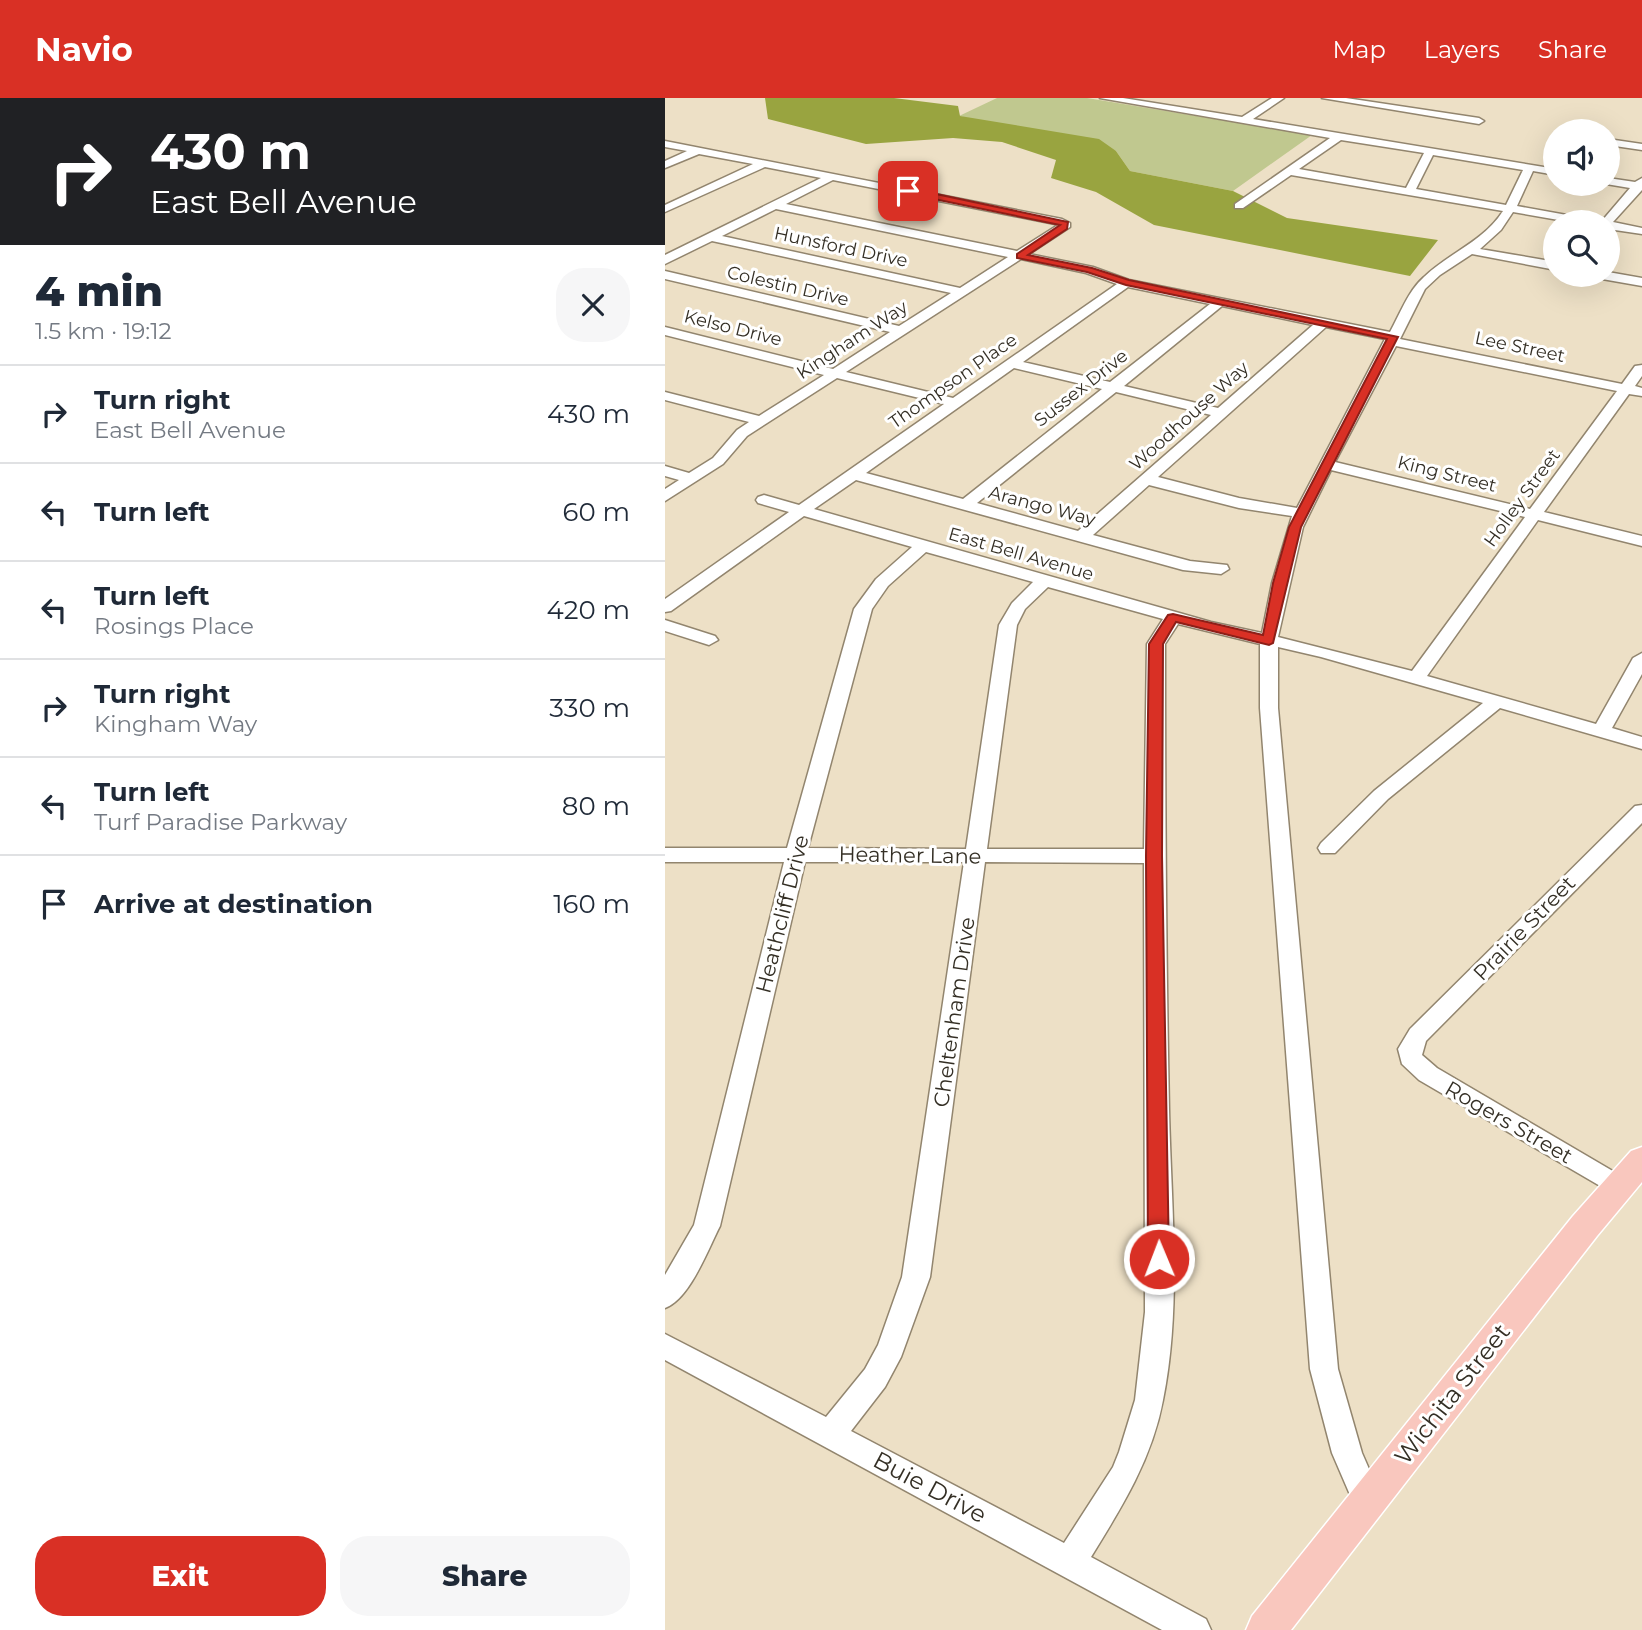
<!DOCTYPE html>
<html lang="en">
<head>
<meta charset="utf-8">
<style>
	:root { --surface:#fff; --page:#f6f6f7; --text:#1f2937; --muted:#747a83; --line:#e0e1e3; --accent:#d93025 }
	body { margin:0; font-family:Montserrat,sans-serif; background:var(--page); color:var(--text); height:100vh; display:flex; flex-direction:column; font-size:26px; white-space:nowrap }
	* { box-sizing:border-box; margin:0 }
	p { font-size:23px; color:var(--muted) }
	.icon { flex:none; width:38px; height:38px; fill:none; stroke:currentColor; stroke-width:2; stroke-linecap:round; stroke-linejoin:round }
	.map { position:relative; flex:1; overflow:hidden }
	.side { display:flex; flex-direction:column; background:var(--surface); width:665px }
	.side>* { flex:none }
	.hud { background:#202124; color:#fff; overflow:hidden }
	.controls { position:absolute; left:878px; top:21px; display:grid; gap:14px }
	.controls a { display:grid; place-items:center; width:77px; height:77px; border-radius:50%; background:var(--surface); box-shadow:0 7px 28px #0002; font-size:35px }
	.pin { position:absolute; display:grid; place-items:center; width:60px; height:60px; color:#fff; margin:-30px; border-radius:14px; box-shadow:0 4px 10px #0006 }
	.me { position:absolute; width:77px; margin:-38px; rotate:359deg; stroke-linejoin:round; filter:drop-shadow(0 0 5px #0008) }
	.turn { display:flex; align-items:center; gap:24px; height:147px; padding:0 35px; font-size:32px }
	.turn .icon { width:91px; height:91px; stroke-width:2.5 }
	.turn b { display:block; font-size:49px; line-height:60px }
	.round { display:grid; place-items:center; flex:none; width:74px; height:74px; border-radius:28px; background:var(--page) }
	.overview { display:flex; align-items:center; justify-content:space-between; height:119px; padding:0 35px }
	h1 { font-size:42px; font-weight:800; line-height:52px }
	.primary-button { display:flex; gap:14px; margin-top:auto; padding:14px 35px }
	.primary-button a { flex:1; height:80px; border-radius:28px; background:var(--accent); color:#fff; font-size:28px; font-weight:800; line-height:80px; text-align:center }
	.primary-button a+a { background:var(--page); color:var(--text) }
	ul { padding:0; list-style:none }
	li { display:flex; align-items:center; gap:21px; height:98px; padding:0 35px; border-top:2px solid var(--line) }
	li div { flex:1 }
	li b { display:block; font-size:26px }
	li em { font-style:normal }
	header { display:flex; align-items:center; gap:42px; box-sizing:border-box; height:98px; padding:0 35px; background:var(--accent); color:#fff }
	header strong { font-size:33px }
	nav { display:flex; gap:38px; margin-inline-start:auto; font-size:24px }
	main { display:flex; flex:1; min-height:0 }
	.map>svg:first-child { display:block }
	.green { fill:#c0c88f }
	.forest { fill:#99a440 }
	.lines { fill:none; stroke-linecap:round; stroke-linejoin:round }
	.minor-casing { stroke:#92856e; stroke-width:3 }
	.major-casing { stroke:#fff; stroke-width:3 }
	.minor { fill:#fff; fill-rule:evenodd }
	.major { fill:#f9c7be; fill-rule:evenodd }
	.route { fill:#d93025; stroke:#8d1f18; stroke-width:2 }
	.labels { text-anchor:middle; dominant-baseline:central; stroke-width:6; stroke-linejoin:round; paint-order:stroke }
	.far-street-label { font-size:18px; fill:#342f25; stroke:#fff }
	.street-label { font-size:21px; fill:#342f25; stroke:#fff }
	.near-street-label { font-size:24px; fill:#342f25; stroke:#fff }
</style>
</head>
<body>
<header>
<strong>Navio</strong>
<nav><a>Map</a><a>Layers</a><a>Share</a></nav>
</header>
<main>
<section class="side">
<div class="hud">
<div class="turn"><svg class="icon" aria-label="right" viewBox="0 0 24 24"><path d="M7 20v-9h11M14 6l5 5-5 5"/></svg><div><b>430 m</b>East Bell Avenue</div></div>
</div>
<div class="overview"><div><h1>4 min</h1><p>1.5 km · 19:12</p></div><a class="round"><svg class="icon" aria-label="close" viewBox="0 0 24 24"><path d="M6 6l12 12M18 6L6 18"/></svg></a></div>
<ul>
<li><svg class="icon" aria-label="right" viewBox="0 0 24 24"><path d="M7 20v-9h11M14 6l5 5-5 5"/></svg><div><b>Turn right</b><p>East Bell Avenue</p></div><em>430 m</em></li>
<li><svg class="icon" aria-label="left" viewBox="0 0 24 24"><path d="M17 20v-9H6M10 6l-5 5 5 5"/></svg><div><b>Turn left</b></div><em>60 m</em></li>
<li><svg class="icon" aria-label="left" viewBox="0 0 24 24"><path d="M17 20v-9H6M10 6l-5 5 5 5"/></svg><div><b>Turn left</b><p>Rosings Place</p></div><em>420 m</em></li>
<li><svg class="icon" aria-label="right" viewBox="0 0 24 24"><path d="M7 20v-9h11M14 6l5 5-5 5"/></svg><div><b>Turn right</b><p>Kingham Way</p></div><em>330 m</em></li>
<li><svg class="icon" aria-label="left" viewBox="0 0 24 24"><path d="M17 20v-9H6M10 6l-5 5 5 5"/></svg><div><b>Turn left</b><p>Turf Paradise Parkway</p></div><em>80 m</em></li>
<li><svg class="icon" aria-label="arrive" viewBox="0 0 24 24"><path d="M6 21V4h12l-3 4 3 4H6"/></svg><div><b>Arrive at destination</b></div><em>160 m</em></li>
</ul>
<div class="primary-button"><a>Exit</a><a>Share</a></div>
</section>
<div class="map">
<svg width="977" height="1532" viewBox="0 0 977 1532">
	<rect width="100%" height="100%" fill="#ede0c6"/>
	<path class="green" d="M332,0h90l225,37 -79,56 -103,-20 -14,-20 -157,-35z"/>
	<path class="forest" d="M100,0h129l64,8 2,10 139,23 17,12 14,20 103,20 54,27 151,22 -28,36 -256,-51 -58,-33 -45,-14 5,-18 -54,-18 -49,-4 -87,6 -98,-25z"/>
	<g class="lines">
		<g class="minor-casing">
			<g id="minor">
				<path d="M435,0h23l119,19 30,-19h12l-31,21 303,50v6l-23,-4 -16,35 72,13 6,3h-25l-57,-10 -12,18 -21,19 76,13v8l-84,-16 -32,21 -15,14 -25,50 222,45 13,-18 7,-1v11l-7,10 7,2v8l-13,-2 -85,118 98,24v10l-104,-26 -111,156 169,48 37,-66 9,-5v21l-30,54 30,9v12l-142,-41 -112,91 -53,54h-14l-3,-5 3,-5 53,-52 109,-88 -162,-46 -43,-10v61l60,661 24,84 21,48 -4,10 -11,4 -11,-4 -25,-58 -22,-84 -50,-661v-64l-82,-20 -13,20c0,155 1,310 4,466 2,95 13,196 -6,290 -11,59 -41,107 -72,157l115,62 5,11h-49l-497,-270v-26l161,83 39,-48 13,-24 24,-68 62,-415h-159l-85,364c-12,23 -30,73 -55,82v-33l29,-50 90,-363h-119v-14h122l67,-239 22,-30 36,-32 -108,-31 -133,95 -6,1v-13l124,-87 -31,-9 -2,-3 2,-3 6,-2 35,10 145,-101 -107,-26 -90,58 -24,28 -58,37v-12l14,-9 -14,-4v-10l24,7 24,-15 24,-28 12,-8 -84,-22v-8l94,24 65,-41 -159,-40v-8l168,42 57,-37 -225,-53v-8l234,55 52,-33 -239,-52 -47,23v-9l156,-77 -56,-11 -100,45v-7l88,-41 -54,-10 -34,14v-7l22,-10 -22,-4v-6l397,78 8,4v4l-41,27 64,13 36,13 261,52c10,-18 18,-41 34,-55 26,-25 59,-35 79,-66l-212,-36 -48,33h-8v-4l95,-66zM676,42l83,13 -18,35 -107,-19zM768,57l90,15 -17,35 -90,-16zM168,82l222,44 3,1 -41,26 -231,-47zM111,111l232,48 -48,31 -238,-52zM356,161l65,14 31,11 -164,114 -107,-26zM463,189l82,17 -100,78 -87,-20zM557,208l91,19 -95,83 -94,-22zM661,229l59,12 -88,169 -58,-10 -81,-21zM731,248l221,45 -87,118 -195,-47zM349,270l88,21 -139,110 -97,-26zM451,294l95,23 -133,116 -101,-28zM666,372l194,47 -113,154 -134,-34 25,-110zM191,382l327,90 38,4 8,-5 -2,-4 -37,-4 -97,-26 56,-50 90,23 53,8 -20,67 -10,50 -51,-11 -397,-113zM261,454l107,30 -21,21 -13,22 -33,224 -158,-1 64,-239 16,-23zM383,489l115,32 -16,25 -3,205h-157l30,-224 8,-16zM320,764l159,1 1,449 -10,88 -16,52 -6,15 -49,76 -213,-112 34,-44 16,-30 29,-80z"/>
				<path d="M657,0h24l133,20 5,3 -5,3z"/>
				<path d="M943,41l34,5v6l-34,-5z"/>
				<path d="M943,80l27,4 7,-4v12l-29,32 29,6v6l-34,-5v-7h-7l29,-34 -24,-4h2z"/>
				<path d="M943,174l34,6v8l-40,-7 -6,-4h12z"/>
				<path d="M0,522l50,16 3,4 -9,5 -44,-14z"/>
				<path d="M977,707v18l-216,218 -4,14 15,13 191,112 4,7 -4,7 -9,3 -200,-117 -17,-16 -4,-15 12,-20 225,-223z"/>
			</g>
		</g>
		<g class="major-casing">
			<path id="major" d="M977,1049v35l-45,54 -306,394h-45l6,-14 321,-400 58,-65z"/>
		</g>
		<use href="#minor" class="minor"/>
		<use href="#major" class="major"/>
	</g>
	<path class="route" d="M243,90l160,34 -1,7 -39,26 64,13 37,12 269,57 -97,190 -28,116 -4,2 -93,-23 -13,22 -1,212 7,403 -3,6 -7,2 -8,-2 -3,-6 -2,-403 3,-212 19,-29 5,-1 90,21 10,-52 16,-56 98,-188 -261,-54 -39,-13 -70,-14v-4l43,-29 -155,-32z"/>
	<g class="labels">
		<g class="far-street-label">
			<text transform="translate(176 149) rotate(12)">Hunsford Drive</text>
			<text transform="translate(123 188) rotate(13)">Colestin Drive</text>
			<text transform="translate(68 230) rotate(14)">Kelso Drive</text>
			<text transform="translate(187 242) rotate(-33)">Kingham Way</text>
			<text transform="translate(855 249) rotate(12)">Lee Street</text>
			<text transform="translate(288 283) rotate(-35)">Thompson Place</text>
			<text transform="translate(416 290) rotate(-38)">Sussex Drive</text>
			<text transform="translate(524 318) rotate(-42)">Woodhouse Way</text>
			<text transform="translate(782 376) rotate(14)">King Street</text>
			<text transform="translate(857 400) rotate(-54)">Holley Street</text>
			<text transform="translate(377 408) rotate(15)">Arango Way</text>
			<text transform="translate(356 456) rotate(16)">East Bell Avenue</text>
		</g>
		<g class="street-label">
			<text transform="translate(245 757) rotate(1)">Heather Lane</text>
			<text transform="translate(117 816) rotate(-76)">Heathcliff Drive</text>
			<text transform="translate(859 830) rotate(-46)">Prairie Street</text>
			<text transform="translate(289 914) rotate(-82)">Cheltenham Drive</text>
			<text transform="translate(844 1024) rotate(30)">Rogers Street</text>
		</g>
		<g class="near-street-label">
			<text transform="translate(787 1296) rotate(-52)">Wichita Street</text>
			<text transform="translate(265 1389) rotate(28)">Buie Drive</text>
		</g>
	</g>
</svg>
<div class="controls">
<a><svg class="icon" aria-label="sound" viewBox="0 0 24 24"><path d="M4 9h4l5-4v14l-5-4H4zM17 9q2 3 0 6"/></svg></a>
<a><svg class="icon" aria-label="search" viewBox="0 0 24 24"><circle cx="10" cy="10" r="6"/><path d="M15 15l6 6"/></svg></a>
</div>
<div class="pin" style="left:243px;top:93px;background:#d93025"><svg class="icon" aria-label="arrive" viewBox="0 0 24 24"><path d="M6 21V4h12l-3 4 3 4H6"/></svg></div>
<svg class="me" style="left:494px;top:1161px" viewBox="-20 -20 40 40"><circle r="17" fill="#d93025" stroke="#fff" stroke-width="3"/><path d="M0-11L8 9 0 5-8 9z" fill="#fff"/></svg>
</div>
</main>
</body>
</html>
